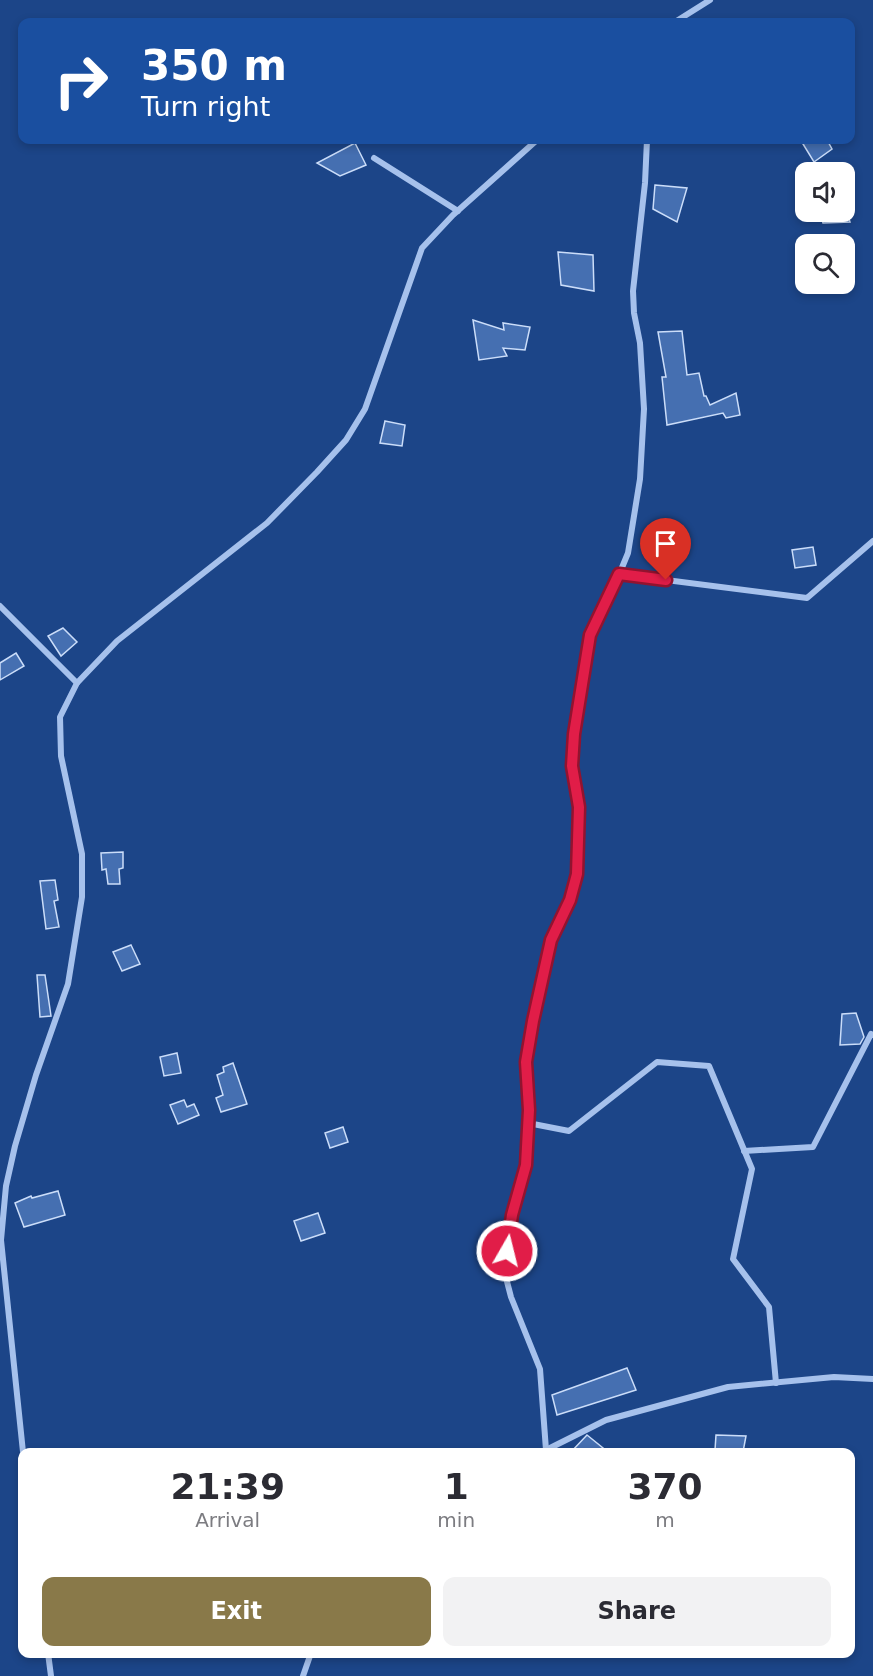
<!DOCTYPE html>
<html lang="en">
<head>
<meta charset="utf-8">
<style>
	:root { --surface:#fff; --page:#f2f2f3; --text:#2b2b33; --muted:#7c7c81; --accent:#897949 }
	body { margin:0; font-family:"DejaVu Sans",sans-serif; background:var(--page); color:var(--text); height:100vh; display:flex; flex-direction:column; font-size:22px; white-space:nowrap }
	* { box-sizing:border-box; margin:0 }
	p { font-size:20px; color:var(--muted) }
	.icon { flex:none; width:33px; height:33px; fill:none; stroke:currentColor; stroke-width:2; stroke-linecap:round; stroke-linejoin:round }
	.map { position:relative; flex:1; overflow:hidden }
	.panel { position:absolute; left:18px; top:1448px; width:837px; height:210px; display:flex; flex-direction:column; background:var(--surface); border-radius:12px; box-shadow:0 3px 9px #0003 }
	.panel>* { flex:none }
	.banner { position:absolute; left:18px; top:18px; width:837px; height:126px; border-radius:12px; box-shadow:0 3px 9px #0003; background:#1a4fa0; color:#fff; overflow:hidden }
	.buttons { position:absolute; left:795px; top:162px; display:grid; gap:12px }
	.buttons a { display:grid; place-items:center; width:60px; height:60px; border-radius:12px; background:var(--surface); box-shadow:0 3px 9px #0003; font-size:30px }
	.pin { position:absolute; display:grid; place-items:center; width:51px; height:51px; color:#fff; margin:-62px -26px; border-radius:50% 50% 50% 0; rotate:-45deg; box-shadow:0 0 6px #0007 }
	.pin .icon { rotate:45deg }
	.me { position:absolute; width:66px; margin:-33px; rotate:8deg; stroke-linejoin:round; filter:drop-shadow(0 0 4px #0008) }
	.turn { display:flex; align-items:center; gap:21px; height:126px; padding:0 24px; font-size:27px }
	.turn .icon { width:78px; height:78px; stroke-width:2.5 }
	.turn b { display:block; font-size:42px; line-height:51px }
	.eta { display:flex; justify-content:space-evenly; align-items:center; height:102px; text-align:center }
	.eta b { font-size:36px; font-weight:700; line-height:42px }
	.button { display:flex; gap:12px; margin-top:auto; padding:12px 24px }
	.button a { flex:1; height:69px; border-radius:12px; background:var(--accent); color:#fff; font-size:24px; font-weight:700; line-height:69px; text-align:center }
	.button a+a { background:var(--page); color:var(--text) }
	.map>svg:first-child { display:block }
	.building { fill:#456fb1; stroke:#cbddf9; stroke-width:1.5 }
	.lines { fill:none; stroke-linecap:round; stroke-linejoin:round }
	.minor { stroke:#a6c1ec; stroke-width:6 }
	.route-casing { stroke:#92132f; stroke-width:15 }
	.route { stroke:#e11d48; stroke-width:10 }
</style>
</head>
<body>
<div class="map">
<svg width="873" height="1676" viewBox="0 0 873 1676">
	<rect width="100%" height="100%" fill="#1c4588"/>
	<g class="building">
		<path d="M810,140h17l5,9 -18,13 -11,-18z"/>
		<path d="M355,143l11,22 -26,11 -23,-13z"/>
		<path d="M655,185l32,3 -10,34 -24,-13z"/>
		<path d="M820,212h27l3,10 -27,1z"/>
		<path d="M558,252l35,3 1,36 -33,-6z"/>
		<path d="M473,320l31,10 -1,-7 27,4 -5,23 -22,-2 4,8 -28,4z"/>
		<path d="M682,331l5,44 12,-2 5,23h2l4,9 26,-12 4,22 -14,3 -3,-5 -56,12 -5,-48h4l-8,-45z"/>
		<path d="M385,421l20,4 -3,21 -22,-3z"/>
		<path d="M813,547l3,18 -21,3 -3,-18z"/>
		<path d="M63,628l14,14 -16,14 -13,-20z"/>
		<path d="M16,653l8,13 -24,14v-17z"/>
		<path d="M123,852v16l-4,1 1,15h-12l-2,-15 -4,1 -1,-17z"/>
		<path d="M55,880l3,20 -4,1 5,26 -13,2 -6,-48z"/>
		<path d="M131,945l9,19 -18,7 -9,-19z"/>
		<path d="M37,975h8l6,41 -11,1z"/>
		<path d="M856,1013l8,24 -4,7 -20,1 2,-31z"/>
		<path d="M177,1053l4,20 -17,3 -4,-19z"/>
		<path d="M233,1063l14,41 -26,8 -5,-14 7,-3 -6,-20 7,-3 -1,-5z"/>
		<path d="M184,1100l3,7 7,-3 5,11 -21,9 -8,-19z"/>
		<path d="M343,1127l5,15 -18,6 -5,-15z"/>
		<path d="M58,1191l7,24 -41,12 -9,-24 16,-7 1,2z"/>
		<path d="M318,1213l7,20 -24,8 -7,-20z"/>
		<path d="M627,1368l9,22 -79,25 -5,-20z"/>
		<path d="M587,1435l21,17h-37z"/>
		<path d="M716,1435l30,1 -3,16 -28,-2z"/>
	</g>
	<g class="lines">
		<g class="minor">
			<path d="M675,22l35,-22"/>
			<path d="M374,158l84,53"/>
			<path d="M619,574l188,24 66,-57"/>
			<path d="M0,606l77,77"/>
			<path d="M528,1123l41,8 88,-69 52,4 43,103 -19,90 36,48 7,76"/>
			<path d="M744,1151l69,-4 58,-113 2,1"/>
			<path d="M546,1450l-6,-81 -29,-72 -7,-27 8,-55 14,-50 3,-55 -3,-48 7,-41 18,-81 19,-40 7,-25 1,-68 -6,-41 3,-32 15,-99 19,-36 19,-46 12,-74 4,-70 -4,-66 -6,-30 -1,-22 12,-108 2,-43"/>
			<path d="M23,1452l-22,-212 5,-54 9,-40 21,-71 32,-91 14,-87v-43l-21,-98 -1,-39 17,-34 40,-42 150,-118 50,-51 29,-32 19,-31 57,-161 31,-33 84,-75"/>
			<path d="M542,1452l64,-32 122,-33 106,-10 39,2"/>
			<path d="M48,1653l3,23"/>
			<path d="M303,1676l8,-23"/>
		</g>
	</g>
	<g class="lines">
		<g class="route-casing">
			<path id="route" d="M507,1251l5,-36 14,-50 3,-55 -3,-48 7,-41 18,-81 19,-40 7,-26 2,-67 -7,-41 2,-32 16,-99 29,-61 47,6"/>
		</g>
		<use href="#route" class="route"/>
	</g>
</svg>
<div class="buttons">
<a><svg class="icon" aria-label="sound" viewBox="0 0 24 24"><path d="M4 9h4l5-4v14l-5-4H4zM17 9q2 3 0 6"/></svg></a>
<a><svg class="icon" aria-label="search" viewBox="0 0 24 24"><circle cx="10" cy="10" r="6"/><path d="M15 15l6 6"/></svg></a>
</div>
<div class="pin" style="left:666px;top:580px;background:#d93025"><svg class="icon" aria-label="arrive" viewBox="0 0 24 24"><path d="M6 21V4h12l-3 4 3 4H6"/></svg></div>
<svg class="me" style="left:507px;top:1251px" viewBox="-20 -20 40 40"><circle r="17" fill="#e11d48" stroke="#fff" stroke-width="3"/><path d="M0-11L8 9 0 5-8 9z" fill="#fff"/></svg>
<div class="banner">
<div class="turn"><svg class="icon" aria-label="right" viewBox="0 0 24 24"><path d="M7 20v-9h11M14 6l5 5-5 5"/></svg><div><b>350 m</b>Turn right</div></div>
</div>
<section class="panel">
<div class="eta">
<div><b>21:39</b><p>Arrival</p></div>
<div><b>1</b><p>min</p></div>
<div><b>370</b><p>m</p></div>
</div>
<div class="button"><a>Exit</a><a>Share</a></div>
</section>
</div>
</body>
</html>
